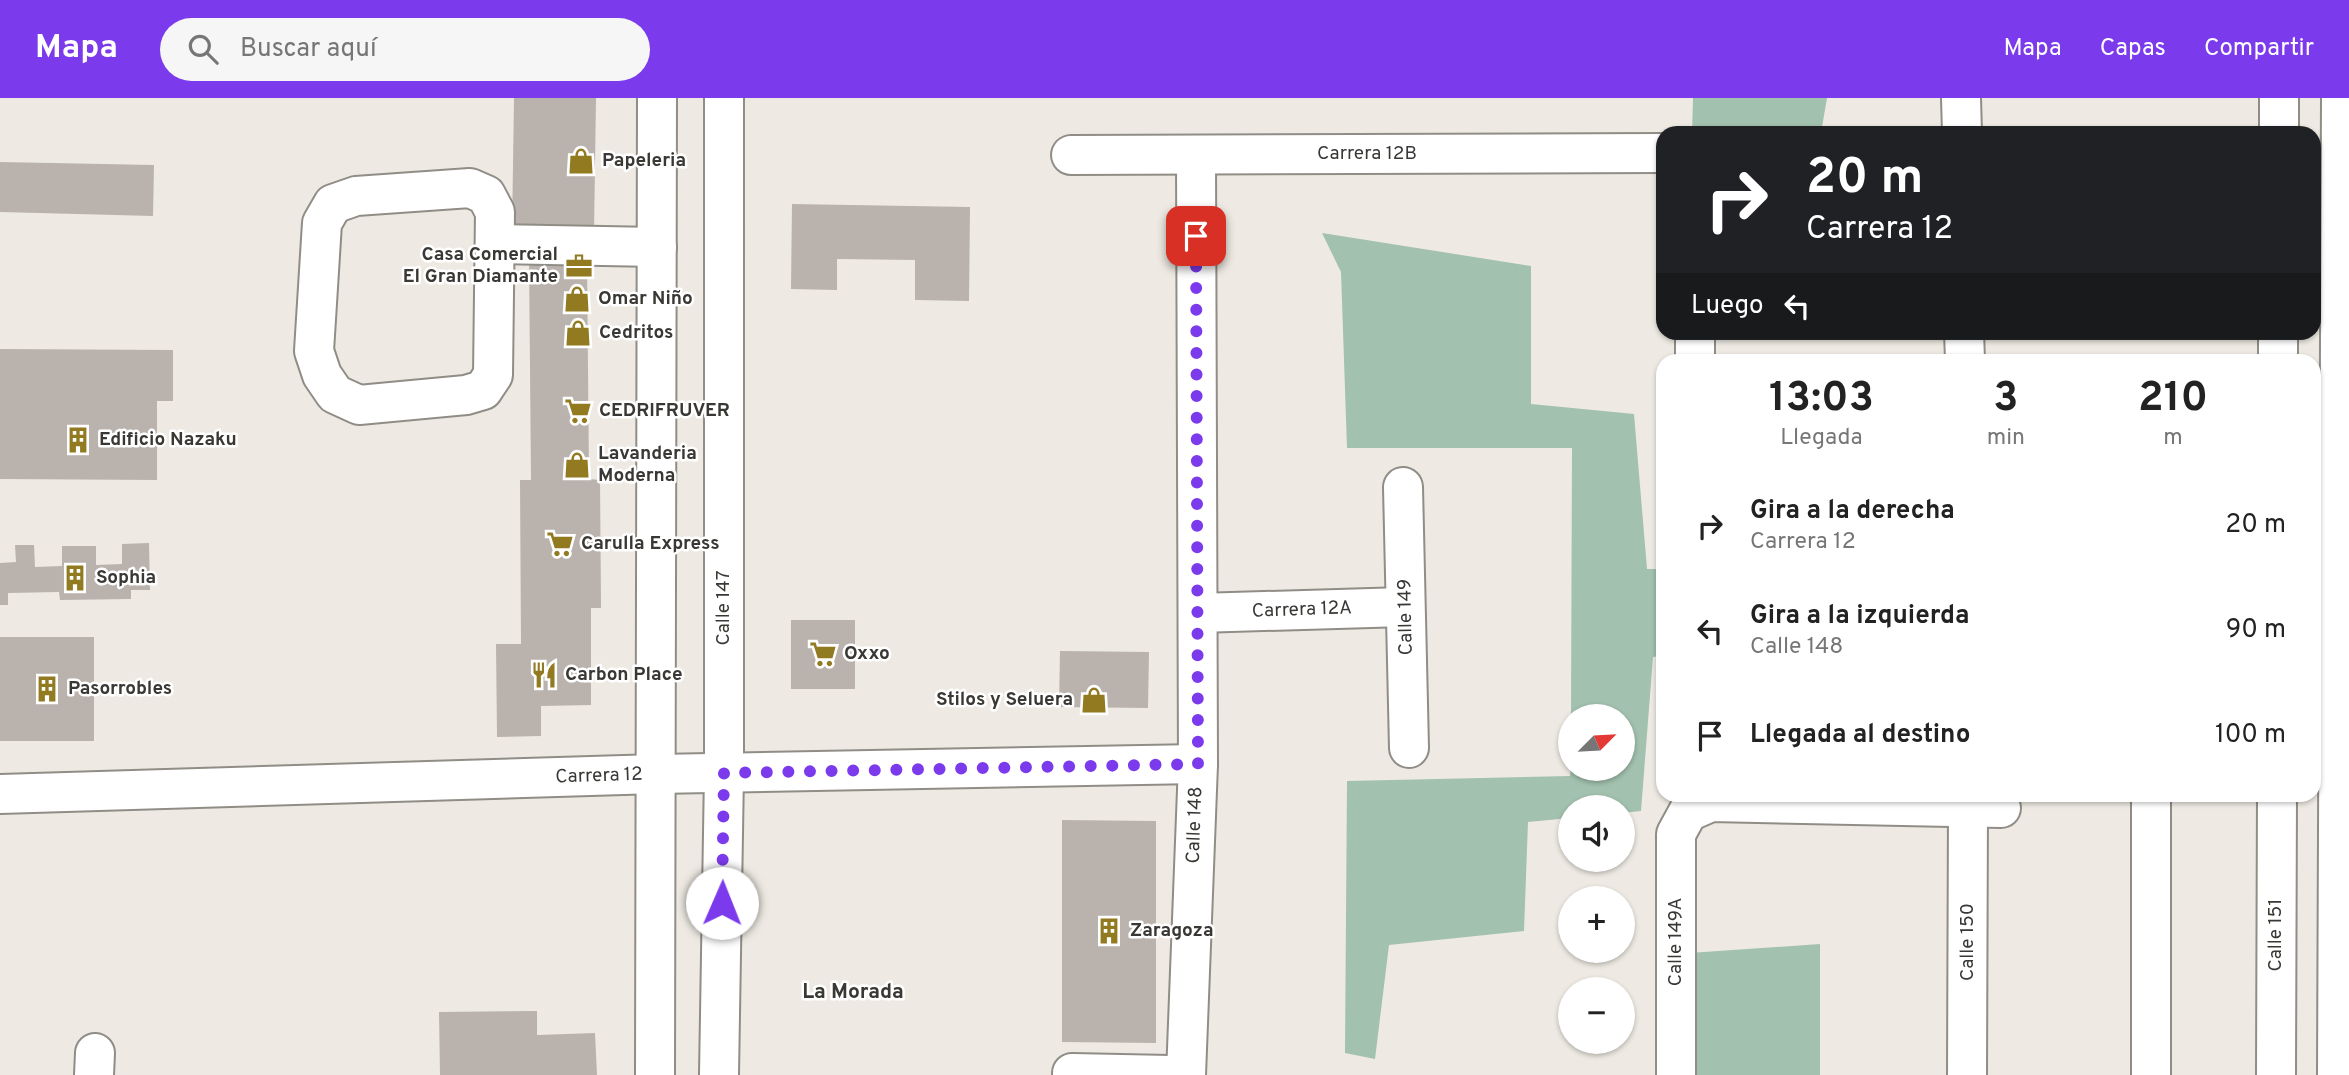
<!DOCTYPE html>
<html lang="es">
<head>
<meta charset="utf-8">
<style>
	:root { --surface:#fff; --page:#f6f6f6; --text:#222; --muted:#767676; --accent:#7c3aed }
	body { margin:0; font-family:Overpass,sans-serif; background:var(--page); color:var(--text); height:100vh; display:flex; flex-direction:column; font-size:26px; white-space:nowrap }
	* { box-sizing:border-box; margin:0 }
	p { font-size:23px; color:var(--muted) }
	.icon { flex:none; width:38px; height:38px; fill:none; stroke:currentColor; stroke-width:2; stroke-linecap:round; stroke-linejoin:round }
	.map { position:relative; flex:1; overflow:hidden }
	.drawer { position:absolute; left:1656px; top:256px; width:665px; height:448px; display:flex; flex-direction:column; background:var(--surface); border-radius:21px; box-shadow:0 2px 5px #0004 }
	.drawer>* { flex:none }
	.top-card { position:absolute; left:1656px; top:28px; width:665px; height:214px; border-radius:21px; box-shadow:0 2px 5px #0004; background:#202124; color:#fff; overflow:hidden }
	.needle { width:46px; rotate:66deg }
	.buttons { position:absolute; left:1558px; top:606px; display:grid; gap:14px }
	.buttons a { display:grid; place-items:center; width:77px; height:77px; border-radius:50%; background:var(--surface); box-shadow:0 2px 5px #0004; font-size:35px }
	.pin { position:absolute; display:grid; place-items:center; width:60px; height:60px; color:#fff; margin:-30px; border-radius:14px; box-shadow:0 4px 10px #0006 }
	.me { position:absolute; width:77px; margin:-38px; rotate:1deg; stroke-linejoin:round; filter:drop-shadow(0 0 5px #0008) }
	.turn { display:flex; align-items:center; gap:24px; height:147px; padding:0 35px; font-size:32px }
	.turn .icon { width:91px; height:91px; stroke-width:2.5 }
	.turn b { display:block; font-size:49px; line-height:60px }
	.then { display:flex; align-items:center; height:66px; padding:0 35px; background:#0003; gap:14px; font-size:26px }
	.eta { display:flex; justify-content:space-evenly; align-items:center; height:119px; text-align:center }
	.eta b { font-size:42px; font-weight:700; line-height:49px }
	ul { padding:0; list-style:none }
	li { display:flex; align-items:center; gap:21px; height:105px; padding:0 35px }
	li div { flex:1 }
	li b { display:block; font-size:26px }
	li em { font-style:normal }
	header { display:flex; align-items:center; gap:42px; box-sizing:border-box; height:98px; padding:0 35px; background:var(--accent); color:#fff }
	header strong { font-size:33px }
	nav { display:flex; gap:38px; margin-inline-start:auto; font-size:24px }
	.search { width:490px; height:63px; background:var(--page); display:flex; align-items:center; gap:18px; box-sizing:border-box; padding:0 24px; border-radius:38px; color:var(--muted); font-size:26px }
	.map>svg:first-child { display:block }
	.green { fill:#a2c1ae }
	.building { fill:#b9b2ad }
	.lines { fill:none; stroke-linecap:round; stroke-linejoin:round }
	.minor-casing { stroke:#908d86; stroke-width:42 }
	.major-casing { stroke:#908d86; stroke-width:42 }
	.minor { stroke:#fff; stroke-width:38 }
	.major { stroke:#fff; stroke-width:38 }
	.route { stroke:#7c3aed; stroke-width:12; stroke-dasharray:0 21.6 }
	.labels { text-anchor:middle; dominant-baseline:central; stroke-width:5; stroke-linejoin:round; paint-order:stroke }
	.street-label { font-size:19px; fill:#393835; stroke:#fff }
	.poi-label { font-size:19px; font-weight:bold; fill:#393835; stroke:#fff; text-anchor:start }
	.neighbourhood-label { font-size:21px; font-weight:bold; fill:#393835; stroke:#fff }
</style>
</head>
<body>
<header>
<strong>Mapa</strong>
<div class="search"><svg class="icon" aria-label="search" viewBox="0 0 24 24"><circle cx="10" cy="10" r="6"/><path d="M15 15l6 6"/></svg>Buscar aquí</div>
<nav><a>Mapa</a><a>Capas</a><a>Compartir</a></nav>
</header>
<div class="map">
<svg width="2349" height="977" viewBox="0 0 2349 977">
	<rect width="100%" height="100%" fill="#eeeae3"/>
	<g class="green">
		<path d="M1693,0h134l-6,35h-129z"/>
		<path d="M1322,135l209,33v138l103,10 13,155h15v87l-9,1 -12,154 -19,2v-6h-52v11l-42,4 -4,109 -135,14 -14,114 -30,-6 2,-272 223,-5 1,-8h51v-52h-51l1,-268h-225l-6,-176z"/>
		<path d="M1820,846v131h-130l-1,-122z"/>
	</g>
	<g class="building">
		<path d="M514,0h82l-2,135 -82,-2z"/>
		<path d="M0,64l154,3 -1,51 -153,-4z"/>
		<path d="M792,106l178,3 -1,94 -54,-1v-40l-78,-1v31l-46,-1z"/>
		<path d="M587,160l2,221 11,1 1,128h-10v97l-50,1v30l-44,1 -1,-93h25l-1,-164h11l-2,-221z"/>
		<path d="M0,251l173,1v51h-16v79l-157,-1z"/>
		<path d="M149,445l1,47h-19v9l-71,1 -1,-8 -51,1v12h-8v-42l16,-1 -1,-17h19l1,22 27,-1v-20h34v19l26,-1v-20z"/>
		<rect x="791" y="522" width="64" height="69"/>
		<rect x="0" y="539" width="94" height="104"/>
		<path d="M1060,553l89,1 -1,56 -89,-1z"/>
		<path d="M1062,722l94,1v222l-94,-1z"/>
		<path d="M537,913v24l58,-2 2,42h-157l-1,-63z"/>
	</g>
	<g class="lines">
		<g class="minor-casing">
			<g id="minor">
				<path d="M1961,0l1,35"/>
				<path d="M2279,35v-35"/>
				<path d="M1071,57l591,-2"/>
				<path d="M470,90l16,7 9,17 -2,163 -10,15 -17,5 -107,10 -24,-11 -13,-19 -8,-24 8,-128 11,-19 23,-8z"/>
				<path d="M496,146l161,3"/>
				<path d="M1695,234v28"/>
				<path d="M1964,234l1,28"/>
				<path d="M2278,262v-28"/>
				<path d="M1403,389l6,261"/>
				<path d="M1198,515l207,-6"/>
				<path d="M0,696l657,-20 541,-10"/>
				<path d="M1072,975l98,2"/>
				<path d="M94,977l1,-22"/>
				<path d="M1186,977l12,-311 -2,-609"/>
				<path d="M1676,977v-241l12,-22 23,-10 290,6"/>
				<path d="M1967,977l1,-267"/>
				<path d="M2151,977v-281"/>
				<path d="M2276,977l1,-281"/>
				<path d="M2337,977l4,-977"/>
			</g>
		</g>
		<g class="major-casing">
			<g id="major">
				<path d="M655,977l2,-977"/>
				<path d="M719,977l5,-302v-675"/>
			</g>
		</g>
		<use href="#minor" class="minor"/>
		<use href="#major" class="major"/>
	</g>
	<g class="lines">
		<path class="route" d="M722,805l2,-130 474,-9 -2,-528"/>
	</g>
	<defs>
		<g id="shop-bare" transform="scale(2.1)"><path d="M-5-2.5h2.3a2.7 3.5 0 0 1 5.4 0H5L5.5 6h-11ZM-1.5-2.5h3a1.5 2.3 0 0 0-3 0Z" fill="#927a21" stroke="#fff" stroke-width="2.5" paint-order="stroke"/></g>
		<g id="office-bare" transform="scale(2.1)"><path d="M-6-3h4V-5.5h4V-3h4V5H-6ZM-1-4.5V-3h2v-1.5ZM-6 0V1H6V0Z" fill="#927a21" stroke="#fff" stroke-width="2.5" paint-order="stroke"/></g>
		<g id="supermarket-bare" transform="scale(2.1)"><path d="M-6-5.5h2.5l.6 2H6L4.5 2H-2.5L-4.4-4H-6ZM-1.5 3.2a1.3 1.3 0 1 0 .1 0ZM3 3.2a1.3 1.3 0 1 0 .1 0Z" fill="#927a21" stroke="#fff" stroke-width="2.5" paint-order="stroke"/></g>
		<g id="building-bare" transform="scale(2.1)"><path d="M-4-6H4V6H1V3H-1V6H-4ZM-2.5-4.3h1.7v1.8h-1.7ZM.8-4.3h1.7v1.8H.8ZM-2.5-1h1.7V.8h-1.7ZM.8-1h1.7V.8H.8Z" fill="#927a21" stroke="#fff" stroke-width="2.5" paint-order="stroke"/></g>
		<g id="restaurant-bare" transform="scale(2.1)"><path d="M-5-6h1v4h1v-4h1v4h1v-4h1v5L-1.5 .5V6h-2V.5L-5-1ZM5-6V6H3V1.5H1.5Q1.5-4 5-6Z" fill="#927a21" stroke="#fff" stroke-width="2.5" paint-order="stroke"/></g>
	</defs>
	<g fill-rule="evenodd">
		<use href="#shop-bare" x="581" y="63"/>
		<use href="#office-bare" x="579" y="168"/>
		<use href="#shop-bare" x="577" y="201"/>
		<use href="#shop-bare" x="578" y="235"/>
		<use href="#supermarket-bare" x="578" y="313"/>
		<use href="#building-bare" x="78" y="342"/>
		<use href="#shop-bare" x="577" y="367"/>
		<use href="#supermarket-bare" x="560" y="446"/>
		<use href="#building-bare" x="75" y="480"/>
		<use href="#supermarket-bare" x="823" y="556"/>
		<use href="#restaurant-bare" x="544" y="577"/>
		<use href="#building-bare" x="47" y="591"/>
		<use href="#shop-bare" x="1094" y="602"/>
		<use href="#building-bare" x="1109" y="833"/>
	</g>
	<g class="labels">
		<g class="street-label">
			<text x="1367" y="56">Carrera 12B</text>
			<text transform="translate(724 510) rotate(-90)">Calle 147</text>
			<text transform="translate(1302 512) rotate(-2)">Carrera 12A</text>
			<text transform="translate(1406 519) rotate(-91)">Calle 149</text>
			<text transform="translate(599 678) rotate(-2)">Carrera 12</text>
			<text transform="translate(1195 727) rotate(-88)">Calle 148</text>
			<text transform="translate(2276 837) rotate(-90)">Calle 151</text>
			<text transform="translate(1676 844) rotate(-90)">Calle 149A</text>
			<text transform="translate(1968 844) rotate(-90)">Calle 150</text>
		</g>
		<g class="poi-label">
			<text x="602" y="63">Papeleria</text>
			<text x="558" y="157" text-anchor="end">Casa Comercial<tspan x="558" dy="22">El Gran Diamante</tspan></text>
			<text x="598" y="201">Omar Niño</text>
			<text x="599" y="235">Cedritos</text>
			<text x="599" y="313">CEDRIFRUVER</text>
			<text x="99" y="342">Edificio Nazaku</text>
			<text x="598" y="356">Lavanderia<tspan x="598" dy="22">Moderna</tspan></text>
			<text x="581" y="446">Carulla Express</text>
			<text x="96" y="480">Sophia</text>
			<text x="844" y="556">Oxxo</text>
			<text x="565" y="577">Carbon Place</text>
			<text x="68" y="591">Pasorrobles</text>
			<text x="1073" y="602" text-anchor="end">Stilos y Seluera</text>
			<text x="1130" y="833">Zaragoza</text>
		</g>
		<g class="neighbourhood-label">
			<text x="853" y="894">La Morada</text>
		</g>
	</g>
</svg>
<div class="buttons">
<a><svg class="needle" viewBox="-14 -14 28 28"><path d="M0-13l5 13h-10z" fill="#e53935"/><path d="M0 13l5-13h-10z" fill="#767676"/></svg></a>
<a><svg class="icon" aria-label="sound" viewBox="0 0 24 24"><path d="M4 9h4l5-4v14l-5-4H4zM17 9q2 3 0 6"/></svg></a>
<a>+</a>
<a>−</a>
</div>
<div class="pin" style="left:1196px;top:138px;background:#d93025"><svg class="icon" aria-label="arrive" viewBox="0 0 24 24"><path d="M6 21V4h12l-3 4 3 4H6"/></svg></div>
<svg class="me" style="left:722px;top:805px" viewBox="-20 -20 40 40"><circle r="19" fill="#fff"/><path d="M0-13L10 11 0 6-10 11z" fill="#7c3aed"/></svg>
<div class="top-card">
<div class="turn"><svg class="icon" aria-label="right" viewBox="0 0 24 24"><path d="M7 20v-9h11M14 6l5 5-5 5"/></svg><div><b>20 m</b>Carrera 12</div></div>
<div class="then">Luego<svg class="icon" aria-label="left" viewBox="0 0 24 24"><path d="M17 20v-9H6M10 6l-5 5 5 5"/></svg></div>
</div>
<section class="drawer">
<div class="eta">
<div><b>13:03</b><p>Llegada</p></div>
<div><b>3</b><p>min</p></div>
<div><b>210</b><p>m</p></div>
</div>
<ul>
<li><svg class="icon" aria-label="right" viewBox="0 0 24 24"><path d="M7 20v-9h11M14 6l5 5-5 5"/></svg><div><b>Gira a la derecha</b><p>Carrera 12</p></div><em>20 m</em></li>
<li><svg class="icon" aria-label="left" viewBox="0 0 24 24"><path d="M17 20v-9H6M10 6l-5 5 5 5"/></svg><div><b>Gira a la izquierda</b><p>Calle 148</p></div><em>90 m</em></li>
<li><svg class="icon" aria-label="arrive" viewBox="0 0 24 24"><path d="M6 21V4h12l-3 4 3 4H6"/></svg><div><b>Llegada al destino</b></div><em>100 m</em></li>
</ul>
</section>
</div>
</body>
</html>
